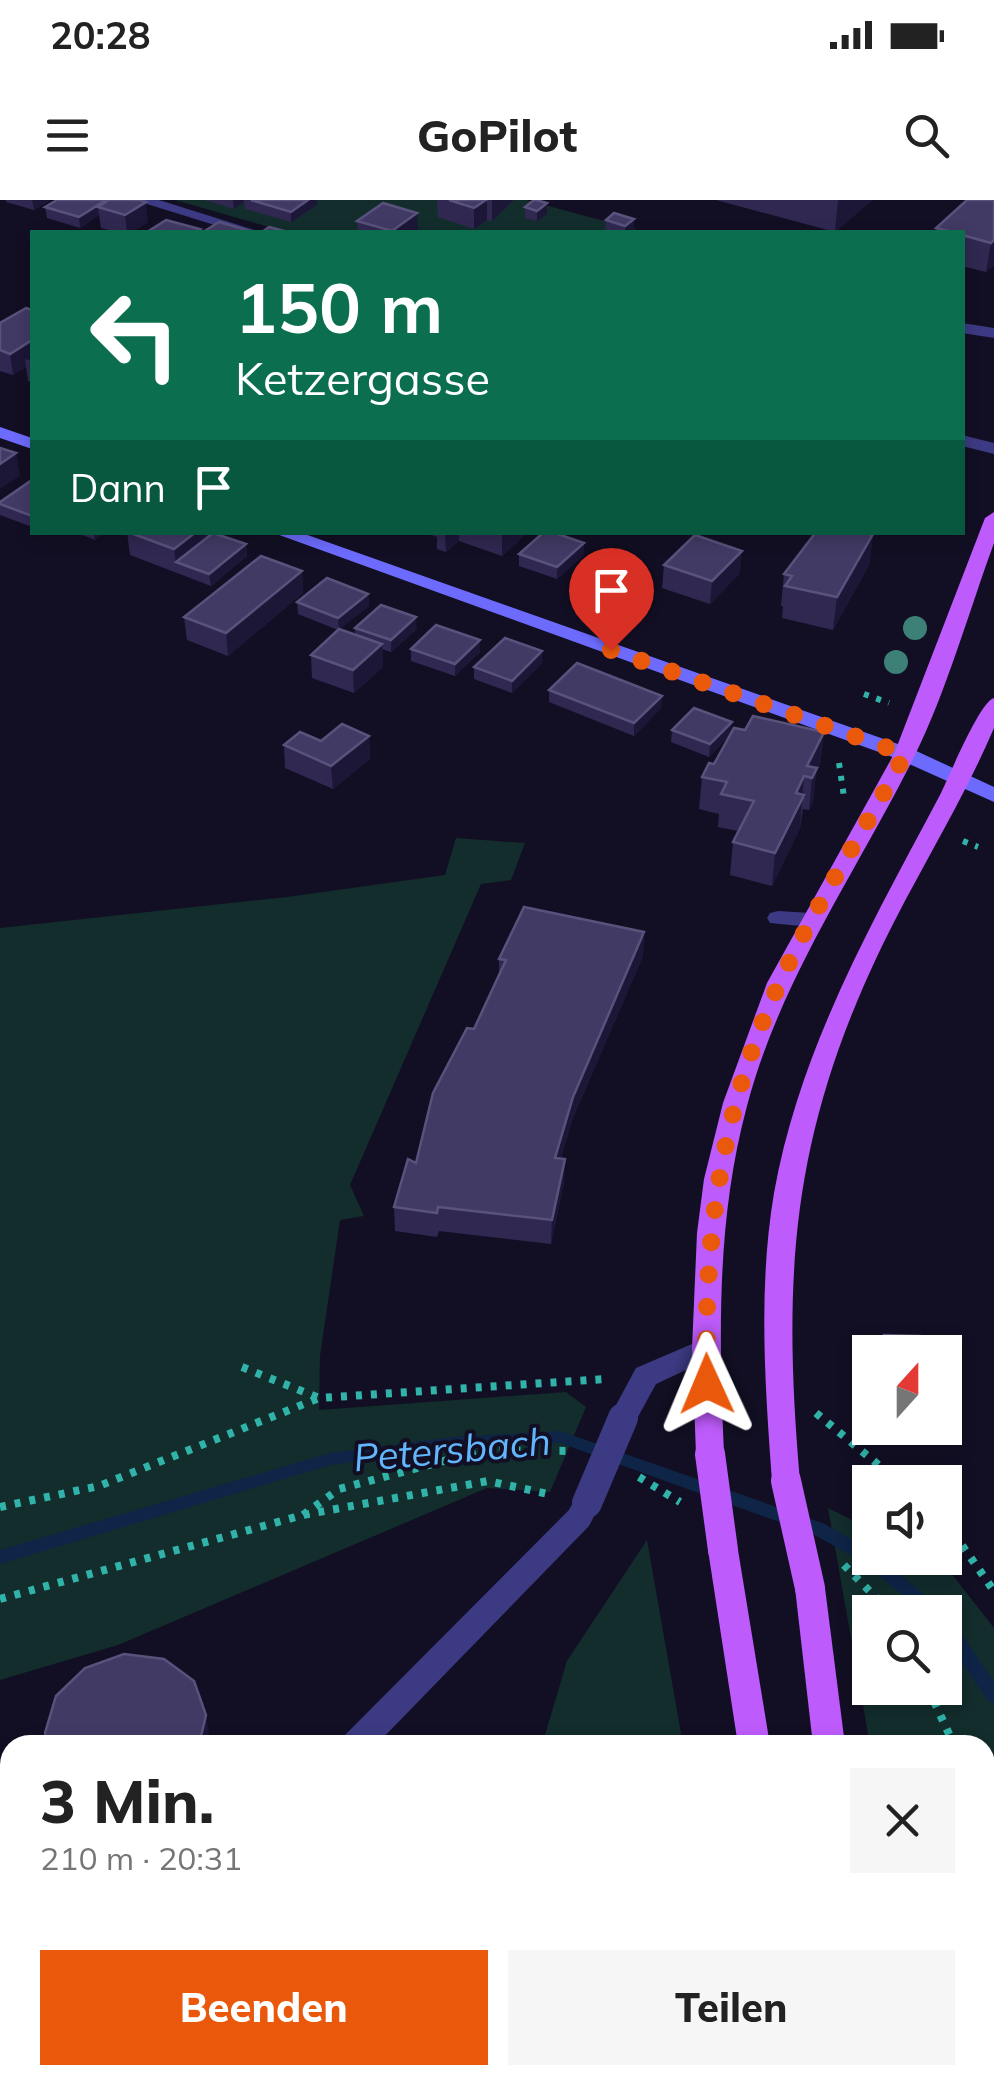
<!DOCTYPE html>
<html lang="de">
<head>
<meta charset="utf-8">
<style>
	:root { --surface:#fff; --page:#f6f6f6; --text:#222; --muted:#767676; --accent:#ea580c }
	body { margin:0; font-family:Mulish,sans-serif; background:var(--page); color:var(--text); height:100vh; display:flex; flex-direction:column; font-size:38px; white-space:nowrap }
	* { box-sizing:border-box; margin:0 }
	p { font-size:32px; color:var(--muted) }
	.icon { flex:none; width:55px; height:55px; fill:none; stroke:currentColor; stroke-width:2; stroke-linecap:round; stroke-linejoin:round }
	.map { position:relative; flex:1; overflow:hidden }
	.details { position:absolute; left:0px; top:1535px; width:995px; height:350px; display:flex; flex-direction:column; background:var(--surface); border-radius:30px 30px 0 0; box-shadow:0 5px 15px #0003 }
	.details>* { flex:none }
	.guide { position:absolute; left:30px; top:30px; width:935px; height:305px; border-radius:0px; box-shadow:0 5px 15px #0003; background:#0b6e4f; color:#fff; overflow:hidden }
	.needle { width:65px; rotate:21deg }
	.tools { position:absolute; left:852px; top:1135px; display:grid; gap:20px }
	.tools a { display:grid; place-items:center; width:110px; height:110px; border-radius:0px; background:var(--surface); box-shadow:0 5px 15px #0003; font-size:50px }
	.pin { position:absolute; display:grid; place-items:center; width:85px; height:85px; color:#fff; margin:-102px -42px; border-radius:50% 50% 50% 0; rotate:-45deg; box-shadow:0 0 10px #0007 }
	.pin .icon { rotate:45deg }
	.me { position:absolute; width:110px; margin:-55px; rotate:359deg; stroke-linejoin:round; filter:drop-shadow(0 0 8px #0008) }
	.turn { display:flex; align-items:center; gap:35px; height:210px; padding:0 40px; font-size:45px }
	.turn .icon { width:130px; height:130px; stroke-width:2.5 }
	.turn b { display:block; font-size:70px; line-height:85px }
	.then { display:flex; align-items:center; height:95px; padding:0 40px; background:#0003; gap:20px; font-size:38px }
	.round { display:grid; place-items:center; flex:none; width:105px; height:105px; border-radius:0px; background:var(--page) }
	.headline { display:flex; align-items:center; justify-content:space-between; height:170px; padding:0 40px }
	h1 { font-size:60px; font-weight:800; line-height:75px }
	.cta { display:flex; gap:20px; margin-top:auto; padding:20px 40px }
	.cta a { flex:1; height:115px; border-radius:0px; background:var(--accent); color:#fff; font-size:40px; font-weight:800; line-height:115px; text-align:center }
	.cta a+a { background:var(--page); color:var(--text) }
	.status { display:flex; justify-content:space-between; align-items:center; height:70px; padding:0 50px; background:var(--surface); direction:ltr }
	.status svg { height:28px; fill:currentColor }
	header { display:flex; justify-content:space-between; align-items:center; height:130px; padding:0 40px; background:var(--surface); font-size:45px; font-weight:800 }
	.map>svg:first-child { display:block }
	.green { fill:#122d2c; fill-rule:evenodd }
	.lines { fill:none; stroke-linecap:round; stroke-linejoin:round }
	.stream { fill:#0e2548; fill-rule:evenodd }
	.path-far1 { stroke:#31b3aa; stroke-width:6; stroke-dasharray:5 8; stroke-linecap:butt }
	.path { stroke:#31b3aa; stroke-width:8; stroke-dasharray:6 9; stroke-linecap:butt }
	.lane { fill:#3c3a82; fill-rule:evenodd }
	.street { fill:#3c3a82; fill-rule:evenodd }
	.secondary { fill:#6d6bfd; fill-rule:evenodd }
	.primary { fill:#be5bfc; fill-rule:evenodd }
	.lane-bridge { stroke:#3c3a82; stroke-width:30 }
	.primary-bridge { stroke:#be5bfc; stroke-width:30 }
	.tree { fill:#3c8078 }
	.wall { fill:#302851 }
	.shaded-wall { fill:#1c1637 }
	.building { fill:#413a64; stroke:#59527c; stroke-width:2.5 }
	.route { stroke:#ea580c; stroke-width:18; stroke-dasharray:0 32.4 }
	.labels { text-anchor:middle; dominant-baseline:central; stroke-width:8; stroke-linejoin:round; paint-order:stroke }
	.water-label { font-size:38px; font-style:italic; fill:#62b6fc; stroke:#120f24 }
</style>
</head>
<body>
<div class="status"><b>20:28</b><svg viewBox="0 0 49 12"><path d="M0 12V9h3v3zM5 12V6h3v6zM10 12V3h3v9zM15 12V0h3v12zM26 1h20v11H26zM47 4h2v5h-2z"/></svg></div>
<header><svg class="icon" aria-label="menu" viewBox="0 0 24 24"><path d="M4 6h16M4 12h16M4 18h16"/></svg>GoPilot<svg class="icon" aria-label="search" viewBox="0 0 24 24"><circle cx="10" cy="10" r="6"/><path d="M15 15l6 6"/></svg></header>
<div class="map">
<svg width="994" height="1885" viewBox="0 0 994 1885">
	<rect width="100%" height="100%" fill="#120f24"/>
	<g class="green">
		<path d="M175,0h351l119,32h-359z"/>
		<path d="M456,638l69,5 -14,37 -30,4 -131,301 14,31 -24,4 -20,136 -1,54 247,-18 20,15 -36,85 -63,-4 -369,157 -118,35v-752l287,-31 158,-22z"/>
		<path d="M828,1308l42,21v29h56l21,10 47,60v457h-60l-2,-10h53v-330h-115zM945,1412v76h-75v-76z"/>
		<path d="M647,1340l36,205h-141l25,-84z"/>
		<path d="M477,1875h263l1,10h-271z"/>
	</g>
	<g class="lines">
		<g class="stream">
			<path d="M560,1231l265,93 45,26v8h10l60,49 2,5h-19l-62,-51 -48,-27 -253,-91 -107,6 -123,16 -330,99v-14l330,-97 123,-16z"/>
			<path d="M945,1416l6,2 43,64v21l-6,-2 -43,-64z"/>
		</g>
		<g class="path-far1">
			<path d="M864,494l25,9"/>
			<path d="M839,563l5,34"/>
			<path d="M963,641l15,6"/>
		</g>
		<g class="path">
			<path d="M242,1167l77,31 286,-19"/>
			<path d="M816,1213l83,69"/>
			<path d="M639,1277l41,25"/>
			<path d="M0,1307l99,-21 220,-88"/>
			<path d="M303,1315l36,-26 146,-39 88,1"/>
			<path d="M945,1321l49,70"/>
			<path d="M844,1365l46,47"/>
			<path d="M0,1399l303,-84 185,-34 65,14"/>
			<path d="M928,1488l26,57"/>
			<path d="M985,1613l9,20"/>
		</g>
		<g class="lane">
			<path d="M962,123l32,5v10l-32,-5z"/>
			<path d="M778,711l33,2 11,7 -11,7 -41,-4 -3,-5 3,-5z"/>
			<path d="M706,1138l10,4 4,7 -4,7 -60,28 -23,42 -10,3 -10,-3 -4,-8 27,-50z"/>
			<path d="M587,1291l10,4 4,8 -12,23 -213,219h-36l5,-10 224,-225 8,-15z"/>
			<path d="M25,1875h39l-4,10h-39z"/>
		</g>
		<g class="street">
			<path d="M134,0h25l102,32h-24z"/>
			<path d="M962,235l32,8v11l-32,-8z"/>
		</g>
		<g class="secondary">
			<path d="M0,227l32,11v11l-32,-11z"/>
			<path d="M271,332h28l613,217 82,38v15l-96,-43z"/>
		</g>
		<g class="primary">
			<path d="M994,312v31c-25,68 -48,150 -80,214 -58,116 -134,223 -167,349 -31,115 -28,231 -23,348l-4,8 -10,3 -10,-3 -4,-8 -4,-105 5,-116 7,-54 19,-76 44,-120 127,-229 91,-236z"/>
			<path d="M994,498v30c-32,75 -76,144 -112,218 -91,189 -100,329 -82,535l-4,8 -10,4 -10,-4 -4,-8c-7,-96 -14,-193 2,-288 26,-145 98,-270 166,-398 9,-18 40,-94 54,-97z"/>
			<path d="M723,1338l10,3 5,9 32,195h-32l-30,-195 5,-9z"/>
			<path d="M810,1376l10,3 5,9 20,157h-32l-18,-157 5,-9z"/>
			<path d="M791,1875h34l2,10h-34z"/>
			<path d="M874,1875h34l2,10h-34z"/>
		</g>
		<path class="lane-bridge" d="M587,1303l36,-85"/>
		<g class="primary-bridge">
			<path d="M710,1254l13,96"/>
			<path d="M786,1281l24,107"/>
		</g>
	</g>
	<g class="tree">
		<circle cx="915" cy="428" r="12"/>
		<circle cx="896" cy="462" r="12"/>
	</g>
	<g class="wall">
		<path d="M6,0h44l-16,10 -28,-8z"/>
		<path d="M108,0l40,22 -16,10h-15l-16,-4 -2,-13 -19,13 -33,-10 -2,-11z"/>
		<path d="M205,0h112v5l-26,17 -46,-13 -1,-7 -10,7z"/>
		<path d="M437,0h76v1l-21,20 -5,-1 -13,9 -36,-12z"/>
		<path d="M716,0h156l-37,32z"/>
		<path d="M994,0v65l-8,7 -24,-6v-34h-26v-4z"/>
		<path d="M525,7l22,7 -10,7 -12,-3z"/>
		<path d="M614,13l20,17 -4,2 -25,-1 1,-11z"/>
		<path d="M357,21l61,11h-60z"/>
		<path d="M32,110v72l-4,-1 -2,-14 -13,8 -13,-4v-48z"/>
		<path d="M32,280v47l-32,-12v-13z"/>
		<path d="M75,332h30l-10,8z"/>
		<path d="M127,332h83v3l36,9 1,12 -36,30 -81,-31z"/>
		<path d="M423,332h105l-26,24 -43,-15 -13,11 -9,-3v-12z"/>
		<path d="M873,334l-4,31 -36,65 -51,-12 1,-12h-2l3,-32z"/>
		<path d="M519,354l65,1 -27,24 -38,-13z"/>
		<path d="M664,365l76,8 -30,31 -48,-16z"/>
		<path d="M302,371l1,22 -75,63 -41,-16 -3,-23z"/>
		<path d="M621,374l-1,8 4,2v12l-16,14 -30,-11v-11z"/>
		<path d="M368,394l1,12 -30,23 16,6v-7l62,1 -26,23 -9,-3 1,18 -29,26 -42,-15 -1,-23 27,-25 -40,-16 -1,-12z"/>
		<path d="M411,449l69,3 -25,24 -44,-15z"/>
		<path d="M542,463l-30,30 -38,-14v-12z"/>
		<path d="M549,490l113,6 -1,12 -27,28 -85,-34z"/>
		<path d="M672,530l59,4 14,-4 79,2 -4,33 -4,9 -3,27 -4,9 -6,-1 -3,19 -28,58 -42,-11 3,-33 5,-11 -20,-4 1,-13 -20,-5 3,-32 12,-13 17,-30 -22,23 -38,-15z"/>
		<path d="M369,536l1,23 -37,30 -48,-21 -1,-23z"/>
		<path d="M644,732l-1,24 -71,164 -11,38 3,24 -13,62 -112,-13 -2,6 -42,-6 -1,-24 22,-44 83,-189v-15z"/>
		<path d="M884,1135l36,1 -50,16v61h-12l-2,-43 4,-24 22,2z"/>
	</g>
	<g class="shaded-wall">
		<path d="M32,0h18l-16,10z"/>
		<path d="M106,0h2l-10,7 1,8 -19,13 -1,-11z"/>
		<path d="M233,0h11v2l-10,7z"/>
		<path d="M308,0h9v5l-26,17v-10z"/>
		<path d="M487,0v20l-13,9v-21z"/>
		<path d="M492,0h21v1l-21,20z"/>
		<path d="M838,0h34l-37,32z"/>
		<path d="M146,2l2,20 -16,10h-5l-2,-17z"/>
		<path d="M547,3v11l-10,7v-10z"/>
		<path d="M417,13l1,19h-26v-1z"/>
		<path d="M634,19v11l-4,2h-5v-6z"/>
		<path d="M994,40v25l-8,7 5,-29z"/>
		<path d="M32,140v21l-7,-2 1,8 -13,8 -3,-21z"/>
		<path d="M16,253l4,23 -20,13v-25z"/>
		<path d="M94,332h11l-10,8z"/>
		<path d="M196,332h14l1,13 -35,17 1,10 -3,-23z"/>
		<path d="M445,332h14v9l-13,11z"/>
		<path d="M502,332h26l-26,24z"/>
		<path d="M873,334l-4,31 -36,65 4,-33z"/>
		<path d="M584,343v12l-27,24v-12z"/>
		<path d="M246,344l1,12 -36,30 -2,-12z"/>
		<path d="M742,351l-2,22 -30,31 2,-23z"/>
		<path d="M302,371l1,22 -75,63 -2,-23z"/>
		<path d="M624,384v12l-16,14 1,-12z"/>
		<path d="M368,394l1,12 -30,24 -1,-12z"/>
		<path d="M416,417l1,12 -26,23v-12z"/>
		<path d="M480,440v12l-25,24v-12z"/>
		<path d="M382,444l1,23 -29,26 -1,-23z"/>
		<path d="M542,451v12l-30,30v-12z"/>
		<path d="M662,496l-1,12 -27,28v-13z"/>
		<path d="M732,522l-1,12 -22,23 1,-13z"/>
		<path d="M824,532l-4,33 -4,9 -3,27 -4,9 3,-32 -5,-12z"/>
		<path d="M369,536l1,23 -37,30 -2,-23z"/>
		<path d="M804,576l-4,52 -28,58 3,-33 21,-60z"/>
		<path d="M644,732l-1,24 -71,164 -17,61v-23l18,-61z"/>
		<path d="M565,959l-1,23 -13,62 1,-24z"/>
		<path d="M206,1515l5,30h-12z"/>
	</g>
	<g class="building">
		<path d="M57,0h49l-27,17 -34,-10z"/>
		<path d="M109,0h31l6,2 -21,13 -27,-8z"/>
		<path d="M251,0h57l-17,12z"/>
		<path d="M449,0h37l-12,8z"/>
		<path d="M534,0h2l11,3 -10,8 -12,-4z"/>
		<path d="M967,0h27v40l-3,3 -29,-8v-3h-10l-16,-4z"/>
		<path d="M383,3l34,10 -25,18 -35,-10z"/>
		<path d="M614,13l20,6 -9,7 -19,-6z"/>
		<path d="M166,20l34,9 -6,3h-47z"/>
		<path d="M219,22l31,9 -2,1h-45z"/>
		<path d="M269,27l19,5h-26z"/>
		<path d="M26,108l6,2v30l-22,14 -10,-4v-27z"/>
		<path d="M0,248l16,5 -16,11z"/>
		<path d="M32,280v36l-32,-12v-2z"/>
		<path d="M128,332h68l-22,17z"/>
		<path d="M544,332h8l32,11 -27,24 -38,-13z"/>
		<path d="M816,332l57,2 -36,63 -52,-11 7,-10 -8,-2z"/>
		<path d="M213,333l33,11 -37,30 -33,-12z"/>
		<path d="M695,335l47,16 -30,30 -48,-16z"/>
		<path d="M261,356l41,15 -76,62 -42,-16z"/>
		<path d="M600,367l21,7 -7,6 10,4 -15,14 -31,-10z"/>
		<path d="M327,378l41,16 -30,24 -41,-16z"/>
		<path d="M381,405l35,12 -25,23 -36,-12z"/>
		<path d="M436,425l44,15 -25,24 -44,-15z"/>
		<path d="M339,429l43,15 -29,26 -42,-15z"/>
		<path d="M505,438l37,13 -30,30 -38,-14z"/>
		<path d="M577,463l85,33 -28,27 -85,-33z"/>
		<path d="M694,508l38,14 -22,22 -38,-14z"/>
		<path d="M753,516l71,16 -17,34 10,2 -5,10 -8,-2 -8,17 8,2 -29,58 -42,-11 21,-41 -33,-7 6,-12 -25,-5 7,-14 5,1 20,-36 11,2z"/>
		<path d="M342,524l27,12 -38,30 -47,-21 16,-13 21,9z"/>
		<path d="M524,707l120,25 -71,165 -18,61 10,1 -13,61 -114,-13 -1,6 -43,-6 14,-48 8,4 17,-70 34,-65 7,1 32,-69 -7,-1z"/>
		<path d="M884,1135l36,1 1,16h-51v38l-8,-1 -2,-43 25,2z"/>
		<path d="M124,1454l40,5 30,22 12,34 -7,30h-150l-4,-12 11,-37 29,-28z"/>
	</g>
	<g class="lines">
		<path class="route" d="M611,450l294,104c-40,76 -89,149 -125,228 -60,128 -77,262 -73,402"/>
	</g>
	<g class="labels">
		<g class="water-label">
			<text transform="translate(452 1249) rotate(-5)">Petersbach</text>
		</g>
	</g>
</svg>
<div class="tools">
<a><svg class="needle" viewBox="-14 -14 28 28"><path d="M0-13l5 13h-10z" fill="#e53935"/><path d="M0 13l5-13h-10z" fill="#767676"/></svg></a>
<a><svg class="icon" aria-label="sound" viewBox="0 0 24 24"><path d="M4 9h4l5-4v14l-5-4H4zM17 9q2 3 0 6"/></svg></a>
<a><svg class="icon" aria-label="search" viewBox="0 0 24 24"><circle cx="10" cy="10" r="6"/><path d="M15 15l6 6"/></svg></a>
</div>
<div class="pin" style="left:611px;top:450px;background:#d93025"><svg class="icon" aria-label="arrive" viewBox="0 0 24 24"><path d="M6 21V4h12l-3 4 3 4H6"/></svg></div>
<svg class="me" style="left:707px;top:1184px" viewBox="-20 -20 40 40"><path d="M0-17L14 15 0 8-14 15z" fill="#ea580c" stroke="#fff" stroke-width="4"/></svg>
<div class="guide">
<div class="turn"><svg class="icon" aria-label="left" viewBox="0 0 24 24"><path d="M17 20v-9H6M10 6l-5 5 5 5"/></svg><div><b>150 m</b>Ketzergasse</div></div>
<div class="then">Dann<svg class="icon" aria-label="arrive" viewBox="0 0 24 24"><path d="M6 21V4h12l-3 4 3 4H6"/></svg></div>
</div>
<section class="details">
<div class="headline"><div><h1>3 Min.</h1><p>210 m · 20:31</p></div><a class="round"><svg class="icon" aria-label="close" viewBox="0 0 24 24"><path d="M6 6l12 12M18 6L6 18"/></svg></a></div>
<div class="cta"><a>Beenden</a><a>Teilen</a></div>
</section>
</div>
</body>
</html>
